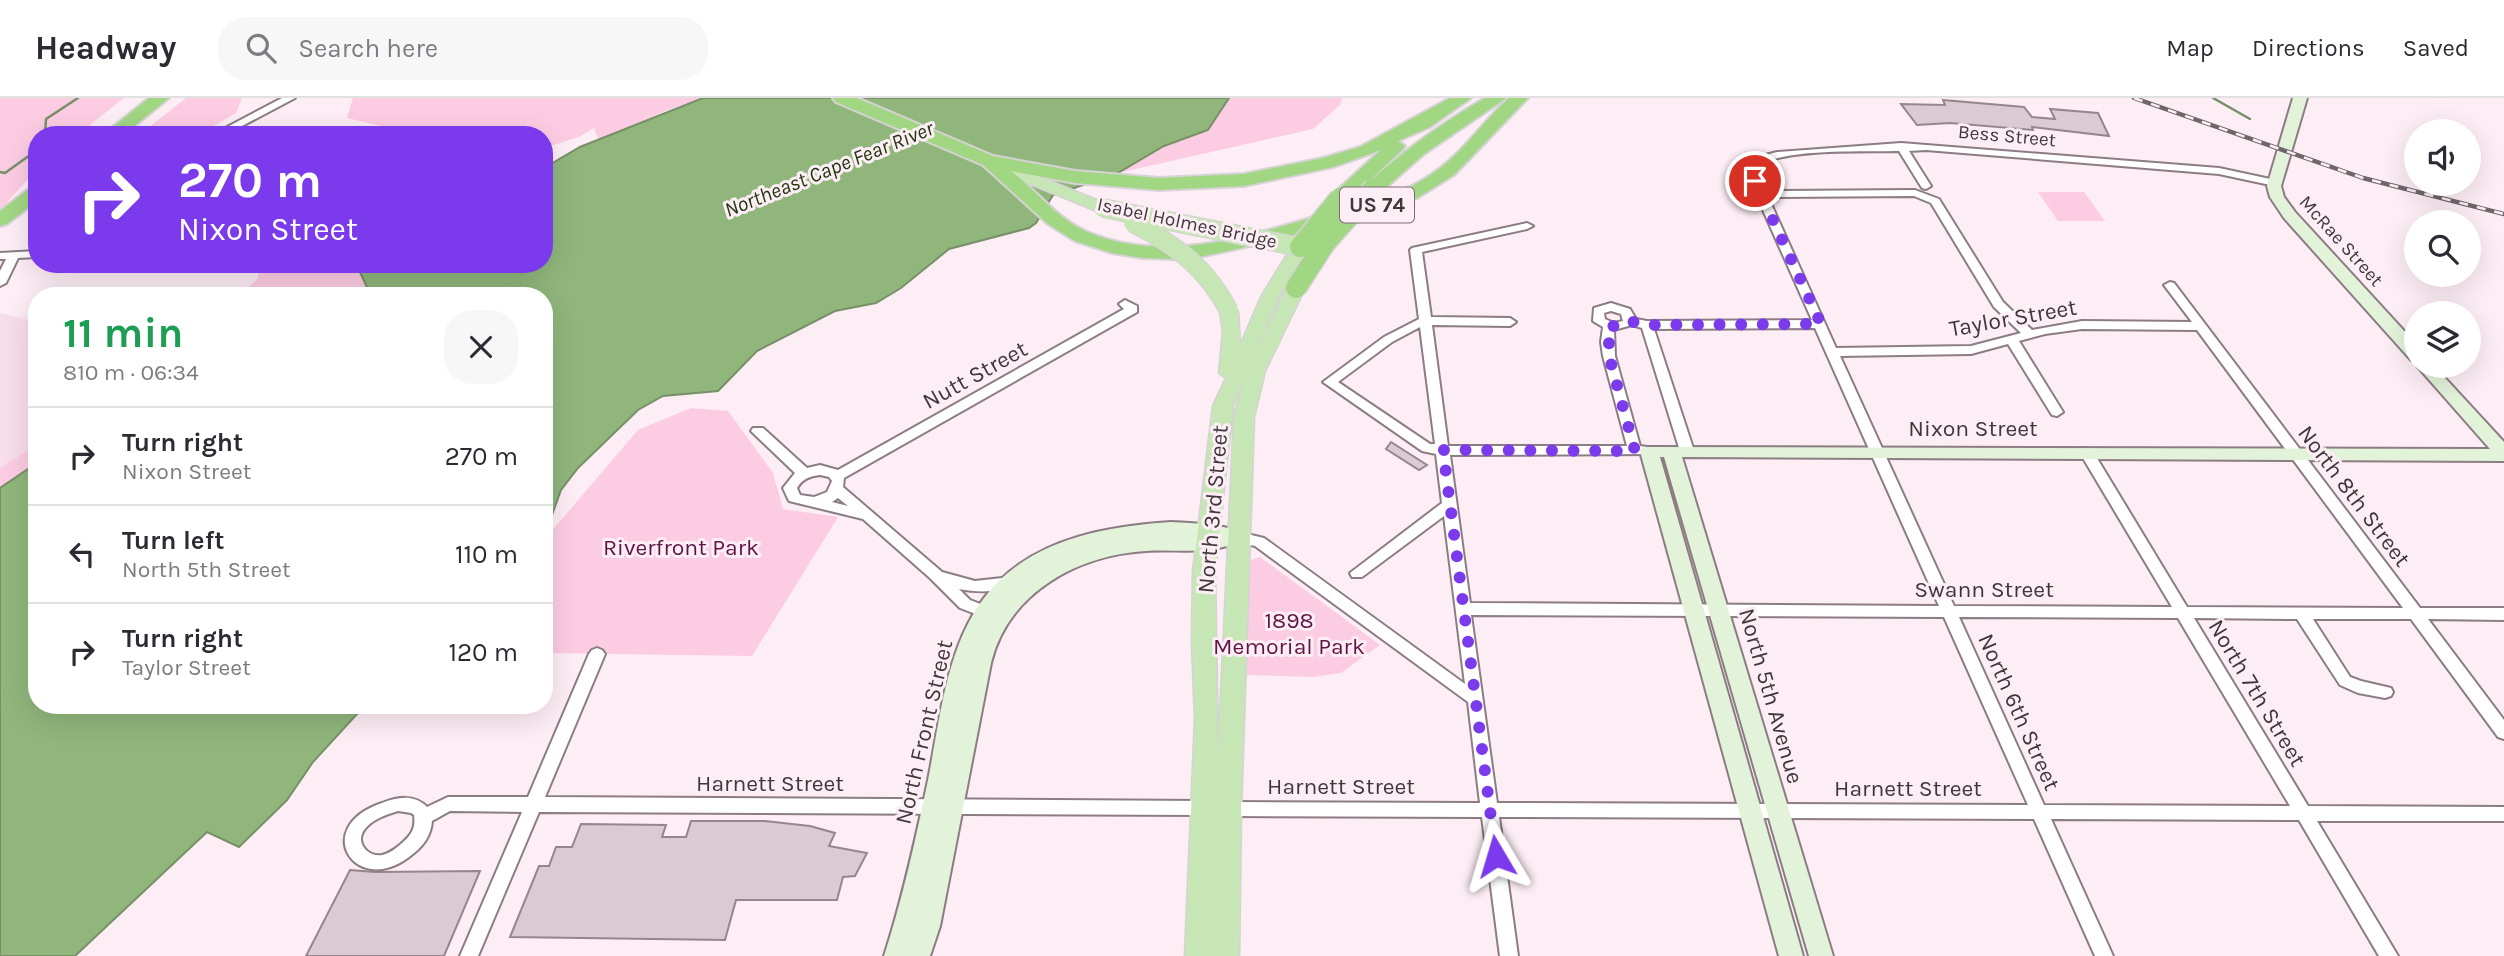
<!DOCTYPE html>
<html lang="en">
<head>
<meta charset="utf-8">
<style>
	:root { --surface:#fff; --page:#f7f7f7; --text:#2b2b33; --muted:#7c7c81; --line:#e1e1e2 }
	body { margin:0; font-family:Karla,sans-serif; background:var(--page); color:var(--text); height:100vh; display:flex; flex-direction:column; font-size:26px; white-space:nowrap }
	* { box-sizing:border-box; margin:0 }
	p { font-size:23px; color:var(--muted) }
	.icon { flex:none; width:38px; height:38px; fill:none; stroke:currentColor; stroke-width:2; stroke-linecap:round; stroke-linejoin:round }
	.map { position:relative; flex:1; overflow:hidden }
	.sheet { position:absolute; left:28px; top:189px; width:525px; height:427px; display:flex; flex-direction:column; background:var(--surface); border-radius:28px; box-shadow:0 7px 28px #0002 }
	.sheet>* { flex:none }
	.guide { position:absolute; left:28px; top:28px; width:525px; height:147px; border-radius:28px; box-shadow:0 7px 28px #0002; background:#7c3aed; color:#fff; overflow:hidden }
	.buttons { position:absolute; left:2404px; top:21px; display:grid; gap:14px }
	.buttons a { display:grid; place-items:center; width:77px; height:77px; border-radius:50%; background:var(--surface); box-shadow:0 7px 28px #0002; font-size:35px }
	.pin { position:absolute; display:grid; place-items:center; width:60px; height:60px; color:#fff; margin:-30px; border:4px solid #fff; border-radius:50%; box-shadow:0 2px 7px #0007 }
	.me { position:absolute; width:77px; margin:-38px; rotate:353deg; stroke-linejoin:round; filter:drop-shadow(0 0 5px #0008) }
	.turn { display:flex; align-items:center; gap:24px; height:147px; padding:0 35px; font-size:32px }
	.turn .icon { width:91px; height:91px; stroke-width:2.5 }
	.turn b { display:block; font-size:49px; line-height:60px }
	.round { display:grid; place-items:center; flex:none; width:74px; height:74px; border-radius:28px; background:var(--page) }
	.overview { display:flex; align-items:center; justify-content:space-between; height:119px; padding:0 35px }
	h1 { font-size:42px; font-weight:700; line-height:52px; color:#1e9e55 }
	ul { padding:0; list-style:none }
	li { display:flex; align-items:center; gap:21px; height:98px; padding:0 35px; border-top:2px solid var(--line) }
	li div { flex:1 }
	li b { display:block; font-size:26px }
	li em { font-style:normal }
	header { display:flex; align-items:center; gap:42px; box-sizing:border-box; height:98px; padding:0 35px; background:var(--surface); border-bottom:2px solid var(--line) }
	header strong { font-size:33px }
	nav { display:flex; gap:38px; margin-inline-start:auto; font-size:24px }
	.search { width:490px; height:63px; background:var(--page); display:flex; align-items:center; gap:18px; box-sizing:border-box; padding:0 24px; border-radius:28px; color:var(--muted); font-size:26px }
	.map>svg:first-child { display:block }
	.built { fill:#f8deeb }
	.green { fill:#fccce3 }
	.water { fill:#90b67c; stroke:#789068; stroke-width:2 }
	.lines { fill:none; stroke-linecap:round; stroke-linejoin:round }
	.stream { stroke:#789068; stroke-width:2.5 }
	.building { fill:#dccad2; stroke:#95858d; stroke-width:2 }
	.street-casing { stroke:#8c7c83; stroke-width:4 }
	.secondary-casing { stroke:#8c7c83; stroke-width:4 }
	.primary-casing { stroke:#d5d3d4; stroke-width:3 }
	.highway-casing { stroke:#d5d3d4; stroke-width:4 }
	.street { fill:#fff; fill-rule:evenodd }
	.secondary { fill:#e3f3da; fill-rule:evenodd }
	.primary { fill:#c7e6b5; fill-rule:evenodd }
	.highway { fill:#a1d683; fill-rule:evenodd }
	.rail-casing { stroke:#6f666a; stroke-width:4.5 }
	.rail { stroke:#fdeef5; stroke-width:2.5; stroke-dasharray:9; stroke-linecap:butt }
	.primary-bridge-casing { stroke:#d5d3d4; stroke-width:20; stroke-linecap:butt }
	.highway-bridge-casing { stroke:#d5d3d4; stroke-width:23; stroke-linecap:butt }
	.primary-bridge { stroke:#c7e6b5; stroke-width:18 }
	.highway-bridge { stroke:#a1d683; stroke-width:20 }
	.route { stroke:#7c3aed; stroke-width:12; stroke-dasharray:0 21.6 }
	.labels { text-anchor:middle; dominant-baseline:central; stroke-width:6; stroke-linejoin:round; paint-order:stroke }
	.far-street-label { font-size:19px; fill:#3f383b; stroke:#fdeef5 }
	.far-water-label { font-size:21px; font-style:italic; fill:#1d350b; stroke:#fdeef5 }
	.shield { fill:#fdeef5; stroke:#786f73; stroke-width:2 }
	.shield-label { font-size:21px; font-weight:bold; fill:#3f383b }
	.street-label { font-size:23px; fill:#3f383b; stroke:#fdeef5 }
	.park-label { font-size:23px; fill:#611343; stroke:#fdeef5 }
</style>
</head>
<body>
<header>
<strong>Headway</strong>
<div class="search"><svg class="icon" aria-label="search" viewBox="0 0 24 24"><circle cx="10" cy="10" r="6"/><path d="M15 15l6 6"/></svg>Search here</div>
<nav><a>Map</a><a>Directions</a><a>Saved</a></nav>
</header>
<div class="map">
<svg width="2504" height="858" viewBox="0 0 2504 858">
	<rect width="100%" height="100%" fill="#fdeef5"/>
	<path class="built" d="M0,215l37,9v123l-37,26z"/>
	<g class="green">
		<path d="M0,0h124l-47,37h-40v34l-37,41z"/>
		<path d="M186,0h56l-6,15 -38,22h-59z"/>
		<path d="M353,0h350l-38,13 -66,30 -5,-13 -15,9 -35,11v-13h-124l-73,-17z"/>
		<path d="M1229,0h113l-2,7 -27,24 -195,44 46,-27 44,-16z"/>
		<path d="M2038,94h46l21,29h-47z"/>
		<path d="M260,166h61l-3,2 41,3 12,27h-131l18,-18z"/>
		<path d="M691,310l37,3 45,62 10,36 55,8 -86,139 -208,-3v-113l94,-110z"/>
		<path d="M37,347v18l-37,25v-20z"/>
		<path d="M1260,459l120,88 -39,28 -28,4 -71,-2 6,-114z"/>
	</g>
	<g class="water">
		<path d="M703,0h526l-21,32 -44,16 -48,28 -63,21 -17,28 -7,5 -80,21 -48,39 -25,15 -41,8 -78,40 -39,40 -55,5 -25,14 -60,58 -17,22 -9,25 -8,8v-227h-173l-12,-26 -42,-3 4,-3h223v-96l36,-21z"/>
		<path d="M37,365v242h324l-3,8 -45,49 -26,38 -48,47 -32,-15 -132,124h-75v-468z"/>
	</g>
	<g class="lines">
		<g class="stream">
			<path d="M2213,0l37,21"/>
			<path d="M45,37l1,-16 32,-21"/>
			<path d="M0,74l5,1 32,-23"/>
		</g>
	</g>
	<g class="building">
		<path d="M1943,2l81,7 8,10 23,2 -5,-10 48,4 11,23 -77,-9 1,3 -83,-7 -33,2 -16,-21 44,1z"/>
		<path d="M1391,344l36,23 -8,5 -33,-21z"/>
		<path d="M691,723h74l45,5 25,7 -6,13 38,7 -12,23 -12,1 -6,23h-101l-11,40 -215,-3 29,-71h10l7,-19h16l9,-23 85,1 -4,12h24z"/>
		<path d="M350,772l25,2 105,-1 -36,85h-138z"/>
	</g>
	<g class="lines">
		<g class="street-casing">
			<g id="street">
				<path d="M282,0h13l-70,37h-13z"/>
				<path d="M1901,45l318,25 56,12 5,3 -5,3 -56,-12 -293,-24 -17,1 22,35 -5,3 -4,-1 -23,-37c-32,1 -116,-3 -140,15l1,15 5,10 150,-1 24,9 64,103 29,28 50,-9 110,1 -28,-37 6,-3 4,1 246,325h84v12l-76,-1 76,101v19l-6,-2 -87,-118h-98l37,58 11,4 30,7 2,4 -2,4 -6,2 -27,-5 -18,-8 -43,-66 -103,-1 114,188 196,1v14h-187l81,135h-19l-80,-136 -248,-1 62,137h-18l-61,-137 -535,-2 19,139h-18l-18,-139 -254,-1 -6,-2 -2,-5 2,-5 6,-2 252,1 -12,-101 -213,-156 -22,-5 -2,-4 7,-5 26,6 201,146 -21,-168 -82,61h-10l-2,-4 92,-70 -6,-49 -14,-3 -99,-69 61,-45 35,-18 -9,-69 2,-2 115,-25 6,3 -6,3 -105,23 9,65 79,1 6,4 -6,4 -78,-1 16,121h179l-24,-90 -2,-14 2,-15 -10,-6 1,-13 17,-5 19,6 6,10 11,2 165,-1 -62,-139 -1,-16 9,-8 19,-5zM1914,98l17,7 63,104 27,26 -50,13 -135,2 -68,-151zM1611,213l10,3 2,7 -9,2 -9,-4 -1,-6zM1632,227l10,3 38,123 7,5 7,-5 -40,-122 161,-1 124,278 -469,-3 -20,-148 204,-1 2,-3 -2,-3 -14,-2 -25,-90 -1,-26zM1420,229l15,117h-5l-92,-62 54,-40zM2082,231l115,1 206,278 -216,-1 -95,-157 -5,-2 -7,5 92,154 -218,-1 -114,-250 131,-2 37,-10 44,71 5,1 6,-4 -44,-71 26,-7zM1471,517l473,2 84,188 -531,-2zM1959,519l219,1 112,188 -246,-1z"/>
				<path d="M37,153v6l-19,1 -12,25 -6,3v-15l6,-12h-6v-6z"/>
				<path d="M1125,202l12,6v6l-293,166 -1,9 99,85 33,9 36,-4 5,1 2,4 -2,4c-19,6 -37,7 -57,3l11,11 29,11 2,4 -2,4 -5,2 -34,-13 -30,-30 -67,-59 -74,-18 -6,-13 12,-15 -44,-42 2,-3h10l44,40 13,-3 18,5 286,-161 -5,-5zM820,377l9,2 3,4 -5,11 -13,5 -14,-2 -3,-7c5,-9 13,-12 23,-13zM838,400l10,8 -16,-4z"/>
				<path d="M597,550l5,2 3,4 -60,143 659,4 6,2 2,5 -2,5 -6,2 -665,-3 -61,144h-18l62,-144 -72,-1 -18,10c-1,14 -8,24 -18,32 -56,49 -106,-25 -32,-50 16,-6 32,-9 45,4l21,-10h80l61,-143 3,-4zM398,713l13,2 3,2c2,14 -3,20 -13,29 -6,5 -11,9 -19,11 -14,2 -27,-12 -18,-25 8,-11 22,-15 34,-19z"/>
			</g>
		</g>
		<g class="secondary-casing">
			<g id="secondary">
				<path d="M2293,0h14l-26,88 3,11 11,15 122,133v16l-6,-1 -127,-142 -14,-21 -3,-11z"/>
				<path d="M2417,268h17l70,76v19l-822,-4 151,499h-24l-145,-499h-4l143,499h-24l-139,-505 3,-4 847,2z"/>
				<path d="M1171,424c25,1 50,3 74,10l3,5 -3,5h-16l-2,4c-27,8 -54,3 -81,5 -69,4 -138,42 -155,112l-51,263 -10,30h-46c18,-55 31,-114 43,-171 14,-67 19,-152 71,-203 45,-45 112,-56 173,-60z"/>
			</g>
		</g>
		<g class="primary-casing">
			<g id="primary">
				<path d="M990,59l119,48 2,3 -2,3h-12l-113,-46 -2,-3 2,-3z"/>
				<path d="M1300,144l8,5 -12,21h10l3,4 -4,16 -40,83 -11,46 -13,392 -2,147h-54l10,-237 -3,-77 1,-71 20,-165 13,-28 -7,-5 4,-41 -3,-21 9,-5 9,5 2,35 21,-49 33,-54zM1290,181l-3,9 -34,70 26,-61zM1245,278l-11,41 -16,342 -3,-188 18,-165z"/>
			</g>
		</g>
		<g class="highway-casing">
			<g id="highway">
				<path d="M149,0h20l-46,37h-20z"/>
				<path d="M833,0h24l136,58 82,15 84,7 85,-4 79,-16 37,-11 90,-49h21l-41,29 -32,14 7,5 -3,4 -55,52h-14l-2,-4 2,-4 48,-44 -48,17 -89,19 -85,4 -84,-7 -64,-12c26,20 48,50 79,62 77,31 159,3 234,-19 36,-10 74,-17 105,-38 32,-20 52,-53 80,-78h19l-74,77 -37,23 -144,43 -69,15 -30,3 -31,-1 -31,-5 -37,-12 -27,-17 -65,-59 -147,-63z"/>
				<path d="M1485,0h21l-82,56 -43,38h-14l-2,-4 2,-4c36,-33 75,-61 118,-86z"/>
				<path d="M37,88v15l-30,23 -7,2v-15l30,-23z"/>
			</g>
		</g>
		<use href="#street" class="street"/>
		<use href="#secondary" class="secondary"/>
		<use href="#primary" class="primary"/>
		<use href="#highway" class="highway"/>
		<g class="rail-casing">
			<path id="rail" d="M2134,0l229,80 141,36"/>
		</g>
		<use href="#rail" class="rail"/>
		<g class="primary-bridge-casing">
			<g id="primary-bridge">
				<path d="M1103,110l197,39"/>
				<path d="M1133,125c43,22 74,45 96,88"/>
			</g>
		</g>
		<g class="highway-bridge-casing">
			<g id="highway-bridge">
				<path d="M1300,149l40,-49"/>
				<path d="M1296,190l29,-45 49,-55"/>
			</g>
		</g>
		<use href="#primary-bridge" class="primary-bridge"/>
		<use href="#highway-bridge" class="highway-bridge"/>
	</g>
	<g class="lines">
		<path class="route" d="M1496,758l-53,-406 192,1 -26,-95v-30h12l8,-5 18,4 174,-1 -66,-143"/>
	</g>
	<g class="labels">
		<g class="far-street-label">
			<text transform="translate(2007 38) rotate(5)">Bess Street</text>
			<text transform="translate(1187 125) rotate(12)">Isabel Holmes Bridge</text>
			<text transform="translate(2341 143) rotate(48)">McRae Street</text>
		</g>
		<g class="far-water-label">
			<text transform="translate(829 71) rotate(-22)">Northeast Cape Fear River</text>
		</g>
		<rect class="shield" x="1340" y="89.5" width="74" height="35" rx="5"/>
		<g class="shield-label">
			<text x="1377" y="107">US 74</text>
		</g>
		<g class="street-label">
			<text transform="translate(2013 220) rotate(-10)">Taylor Street</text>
			<text transform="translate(975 277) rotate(-29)">Nutt Street</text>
			<text x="1973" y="330">Nixon Street</text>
			<text transform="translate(2354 398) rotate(53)">North 8th Street</text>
			<text transform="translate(1213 411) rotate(-85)">North 3rd Street</text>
			<text x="1984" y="491">Swann Street</text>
			<text transform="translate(2257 595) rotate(59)">North 7th Street</text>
			<text transform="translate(1771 598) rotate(74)">North 5th Avenue</text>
			<text transform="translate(2019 614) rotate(66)">North 6th Street</text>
			<text transform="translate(924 634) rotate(-77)">North Front Street</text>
			<text x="770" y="685">Harnett Street</text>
			<text x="1341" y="688">Harnett Street</text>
			<text x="1908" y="690">Harnett Street</text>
		</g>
		<g class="park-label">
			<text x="681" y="449">Riverfront Park</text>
			<text x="1289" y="522">1898<tspan x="1289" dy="26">Memorial Park</tspan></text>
		</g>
	</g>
</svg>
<div class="buttons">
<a><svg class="icon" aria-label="sound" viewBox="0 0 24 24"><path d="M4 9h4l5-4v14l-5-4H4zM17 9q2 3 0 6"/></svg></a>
<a><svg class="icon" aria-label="search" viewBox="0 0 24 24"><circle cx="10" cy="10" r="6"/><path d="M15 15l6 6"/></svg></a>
<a><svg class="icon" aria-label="layers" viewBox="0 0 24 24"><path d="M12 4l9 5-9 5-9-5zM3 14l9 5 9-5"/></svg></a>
</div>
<div class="pin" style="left:1755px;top:83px;background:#d93025"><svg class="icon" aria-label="arrive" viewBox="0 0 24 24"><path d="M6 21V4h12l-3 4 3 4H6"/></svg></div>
<svg class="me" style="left:1496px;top:758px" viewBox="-20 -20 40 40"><path d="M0-17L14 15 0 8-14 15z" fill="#7c3aed" stroke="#fff" stroke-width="4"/></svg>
<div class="guide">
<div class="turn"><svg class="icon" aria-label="right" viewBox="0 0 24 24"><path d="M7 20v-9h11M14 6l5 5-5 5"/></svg><div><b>270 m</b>Nixon Street</div></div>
</div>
<section class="sheet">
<div class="overview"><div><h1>11 min</h1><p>810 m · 06:34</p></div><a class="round"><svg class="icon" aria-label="close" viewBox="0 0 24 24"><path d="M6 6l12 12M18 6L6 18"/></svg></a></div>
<ul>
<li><svg class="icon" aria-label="right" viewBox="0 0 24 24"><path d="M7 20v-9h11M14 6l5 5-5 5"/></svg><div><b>Turn right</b><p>Nixon Street</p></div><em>270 m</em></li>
<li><svg class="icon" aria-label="left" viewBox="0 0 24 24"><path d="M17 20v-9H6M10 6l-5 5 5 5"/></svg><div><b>Turn left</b><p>North 5th Street</p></div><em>110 m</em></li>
<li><svg class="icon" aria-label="right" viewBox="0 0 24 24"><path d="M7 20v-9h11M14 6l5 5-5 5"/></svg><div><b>Turn right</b><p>Taylor Street</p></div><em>120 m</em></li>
</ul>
</section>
</div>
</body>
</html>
